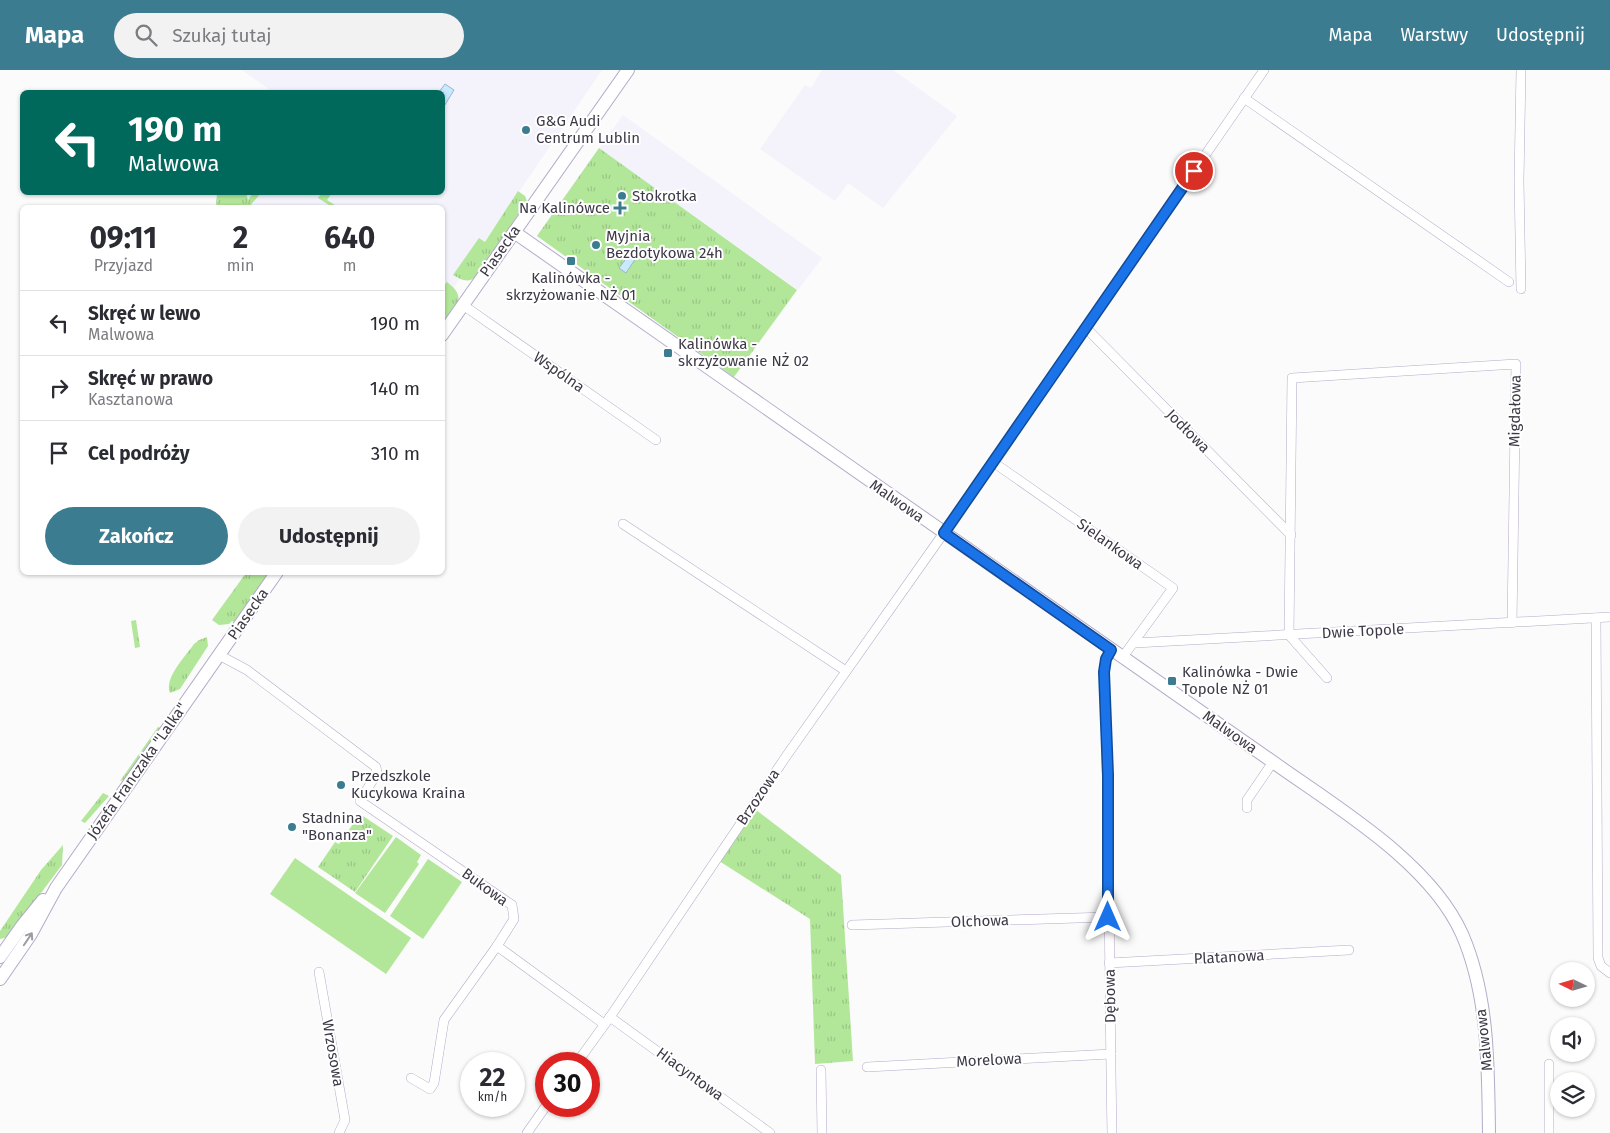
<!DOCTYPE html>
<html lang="pl">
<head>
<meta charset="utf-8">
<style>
	:root { --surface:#fff; --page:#f2f2f3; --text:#2b2b33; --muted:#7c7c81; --line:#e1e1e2; --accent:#3c7c90 }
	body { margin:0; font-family:"Fira Sans",sans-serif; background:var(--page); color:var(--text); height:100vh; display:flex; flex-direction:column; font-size:19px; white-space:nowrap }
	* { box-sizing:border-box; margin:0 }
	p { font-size:16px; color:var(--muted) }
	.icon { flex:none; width:28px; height:28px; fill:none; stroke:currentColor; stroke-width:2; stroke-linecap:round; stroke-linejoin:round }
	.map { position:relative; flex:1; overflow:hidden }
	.details { position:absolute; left:20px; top:135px; width:425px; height:370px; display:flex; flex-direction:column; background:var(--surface); border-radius:8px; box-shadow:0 1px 4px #0004 }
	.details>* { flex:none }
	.hud { position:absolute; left:20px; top:20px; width:425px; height:105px; border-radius:8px; box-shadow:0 1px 4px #0004; background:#00695c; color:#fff; overflow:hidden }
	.needle { width:32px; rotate:275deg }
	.buttons { position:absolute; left:1550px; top:892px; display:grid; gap:10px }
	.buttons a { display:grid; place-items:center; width:45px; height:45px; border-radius:50%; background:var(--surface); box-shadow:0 1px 4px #0004; font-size:25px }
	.speed { position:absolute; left:460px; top:982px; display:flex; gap:10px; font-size:25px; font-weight:700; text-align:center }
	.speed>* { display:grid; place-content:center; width:65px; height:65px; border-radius:50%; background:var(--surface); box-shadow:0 1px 4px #0004; line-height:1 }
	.speed small { font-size:12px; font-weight:400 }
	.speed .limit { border:8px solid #d22; background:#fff; color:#111 }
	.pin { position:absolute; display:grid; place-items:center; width:42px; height:42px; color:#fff; margin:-21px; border:2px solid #fff; border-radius:50%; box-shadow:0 1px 5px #0007 }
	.me { position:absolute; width:55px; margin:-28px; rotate:0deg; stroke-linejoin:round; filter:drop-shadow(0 0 4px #0008) }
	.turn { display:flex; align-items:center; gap:18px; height:105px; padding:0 25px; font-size:22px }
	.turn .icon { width:65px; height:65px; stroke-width:2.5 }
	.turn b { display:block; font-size:35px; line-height:42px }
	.eta { display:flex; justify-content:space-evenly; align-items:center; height:85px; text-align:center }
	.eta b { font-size:30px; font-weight:700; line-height:35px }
	.button { display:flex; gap:10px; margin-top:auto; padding:10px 25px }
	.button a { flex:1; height:58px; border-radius:30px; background:var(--accent); color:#fff; font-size:20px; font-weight:700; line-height:58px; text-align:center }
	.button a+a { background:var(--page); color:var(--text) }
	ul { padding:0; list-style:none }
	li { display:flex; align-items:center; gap:15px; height:65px; padding:0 25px; border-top:1px solid var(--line) }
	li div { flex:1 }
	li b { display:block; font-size:19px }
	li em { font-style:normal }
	header { display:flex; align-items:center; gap:30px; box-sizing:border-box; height:70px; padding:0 25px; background:var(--accent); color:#fff }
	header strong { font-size:24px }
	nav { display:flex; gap:28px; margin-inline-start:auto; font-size:18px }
	.search { width:350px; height:45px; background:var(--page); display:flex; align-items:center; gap:12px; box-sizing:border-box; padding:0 18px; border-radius:28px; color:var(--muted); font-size:19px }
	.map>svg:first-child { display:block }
	.built { fill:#f4f2fa }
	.grass { fill:url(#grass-tufts) }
	.pitch { fill:#b2e699 }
	.water { fill:#c8e9ff; stroke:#9eb4c8 }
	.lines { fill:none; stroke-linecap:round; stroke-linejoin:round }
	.street-casing { stroke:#b4aac9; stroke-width:10 }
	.secondary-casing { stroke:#b4aac9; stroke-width:14 }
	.street { stroke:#fff; stroke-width:9 }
	.secondary { stroke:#fff; stroke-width:12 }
	.oneway { stroke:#9e9ca2 }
	.route-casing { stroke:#114b97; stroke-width:12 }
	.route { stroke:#1a73e8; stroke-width:9 }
	.poi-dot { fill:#3c7c90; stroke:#fff; stroke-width:2 }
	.labels { text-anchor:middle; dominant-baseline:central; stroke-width:4; stroke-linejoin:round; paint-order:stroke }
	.poi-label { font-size:15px; fill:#3d3946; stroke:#fff; text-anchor:start }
	.street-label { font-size:15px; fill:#3d3946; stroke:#fff }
</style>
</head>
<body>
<header>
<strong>Mapa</strong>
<div class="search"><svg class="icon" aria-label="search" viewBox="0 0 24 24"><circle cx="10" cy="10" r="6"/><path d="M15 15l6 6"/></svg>Szukaj tutaj</div>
<nav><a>Mapa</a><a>Warstwy</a><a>Udostępnij</a></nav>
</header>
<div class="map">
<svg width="1610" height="1063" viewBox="0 0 1610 1063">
	<defs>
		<pattern id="grass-tufts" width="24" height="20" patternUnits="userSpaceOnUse" patternTransform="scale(1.25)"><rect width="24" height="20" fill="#b2e699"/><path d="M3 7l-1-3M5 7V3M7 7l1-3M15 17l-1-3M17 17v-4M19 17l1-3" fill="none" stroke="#9ac685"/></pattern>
	</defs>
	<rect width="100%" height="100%" fill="#fbfbfb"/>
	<g class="built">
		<path d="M242,0h360l-159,233 -1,-95h-226l1,-15 225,-1v-100h-173l1,-2z"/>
		<path d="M822,0h71l64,46 -74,92 -35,-25 -13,18 -75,-52 45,-64 6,3z"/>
		<path d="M623,45l199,143 -24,32 -115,-82 -60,89 -86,-61z"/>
	</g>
	<g class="grass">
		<path d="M599,78l198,142 -63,87 -197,-141z"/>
		<path d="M518,121l7,5 2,5 -50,75c-9,8 -15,4 -24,-1l26,-37 6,4z"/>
		<path d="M322,122l10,1 -5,7 11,7h-6l-14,-9z"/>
		<path d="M217,123h29l2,7 5,-7h8l-12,14h-33z"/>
		<path d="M443,212l2,2 2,-2c22,16 8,27 -4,44z"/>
		<path d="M246,503h24l-36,49 -2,-1 -3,3 -10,1 -7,-5z"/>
		<path d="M136,550l4,27 -5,1 -4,-27z"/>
		<path d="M207,567l1,9 -28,43 -10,4c-6,-15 15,-36 24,-49l5,-4z"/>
		<path d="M158,657l2,1 -36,52 -4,1z"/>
		<path d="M103,723l6,3 -24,27 -4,-2z"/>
		<path d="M756,740l85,65 12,186 -38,3 -5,-145 -94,-60 32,-47z"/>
		<path d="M360,744l33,22 -38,56 -37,-25 17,-25 4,2z"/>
		<path d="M63,775l-1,20 -54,72 -8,2v-8l41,-61z"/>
	</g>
	<g class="pitch">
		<path d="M396,767l25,18 -4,7 2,2 -34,49 -30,-20z"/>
		<path d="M295,788l116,80 -25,36 -116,-80z"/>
		<path d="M428,789l34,23 -39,57 -33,-23z"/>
	</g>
	<g class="water">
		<path d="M445,14l9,6 -11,18 -1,-16h-3z"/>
		<path d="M634,178l6,4 -14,21 -7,-5z"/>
	</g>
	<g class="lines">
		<g class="street-casing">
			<g id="street">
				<path d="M1521,0l-2,111 2,108"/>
				<path d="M1244,28l265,184"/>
				<path d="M463,235l193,135"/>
				<path d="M1086,258l205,207"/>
				<path d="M993,392l180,126 -51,70"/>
				<path d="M623,454l223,147"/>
				<path d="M1596,548l2,340 3,8 9,7"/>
				<path d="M1135,573l475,-26"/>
				<path d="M1111,580l-5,9 -2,13c6,153 5,307 8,461"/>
				<path d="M219,585l28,15 129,97 1,6 -17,28 152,104 2,14 -17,27 -53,74 -10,63 -4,6 -19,-11"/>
				<path d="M1327,608l-38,-43 3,-257 224,-14 -4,259"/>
				<path d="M1247,738v-8l26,-38"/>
				<path d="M852,855l256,-8"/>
				<path d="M497,876l107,78"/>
				<path d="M1109,893l240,-13"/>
				<path d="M319,902l26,148 -6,13"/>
				<path d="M610,947l160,116"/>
				<path d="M576,994l34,-47 177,-262 161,-228 316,-457"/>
				<path d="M867,997l244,-13"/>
				<path d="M821,1000l1,63"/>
				<path d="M527,1063l19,-27"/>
				<path d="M1549,1063v-69"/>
			</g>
		</g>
		<g class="secondary-casing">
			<g id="secondary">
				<path d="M514,162l759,530c63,45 157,100 189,172 27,62 26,133 27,199"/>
				<path d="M442,265l186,-265"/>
				<path d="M0,887l22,-31 21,-26"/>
				<path d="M0,909l31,-45 25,-46 221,-316"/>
			</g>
		</g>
		<use href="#street" class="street"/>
		<use href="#secondary" class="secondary"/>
	</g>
	<defs><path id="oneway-shaft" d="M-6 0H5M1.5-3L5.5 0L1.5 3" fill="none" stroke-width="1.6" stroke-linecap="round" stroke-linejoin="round" transform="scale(1.25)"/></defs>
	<use class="oneway" href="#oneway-shaft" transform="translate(28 869) rotate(-56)"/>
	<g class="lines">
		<g class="route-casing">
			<path id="route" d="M1108,847v-142l-4,-103 2,-13 5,-9 -167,-117 250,-362"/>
		</g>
		<use href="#route" class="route"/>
	</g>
	<g class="poi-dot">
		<circle cx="526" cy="60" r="5"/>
		<circle cx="622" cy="126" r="5"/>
		<path d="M617.5 130.5h5v5h5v5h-5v5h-5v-5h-5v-5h5z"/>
		<circle cx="596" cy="175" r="5"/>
		<rect x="566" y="186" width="10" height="10" rx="2.5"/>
		<rect x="663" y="278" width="10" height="10" rx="2.5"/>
		<rect x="1167" y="606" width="10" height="10" rx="2.5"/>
		<circle cx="341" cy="715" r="5"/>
		<circle cx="292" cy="757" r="5"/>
	</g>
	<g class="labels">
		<g class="poi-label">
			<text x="536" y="51">G&amp;G Audi<tspan x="536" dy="17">Centrum Lublin</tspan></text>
			<text x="632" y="126">Stokrotka</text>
			<text x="610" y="138" text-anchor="end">Na Kalinówce</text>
			<text x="606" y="166">Myjnia<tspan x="606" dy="17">Bezdotykowa 24h</tspan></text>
			<text x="571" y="208" text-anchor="middle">Kalinówka -<tspan x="571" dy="17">skrzyżowanie NŻ 01</tspan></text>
			<text x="678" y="274">Kalinówka -<tspan x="678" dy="17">skrzyżowanie NŻ 02</tspan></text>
			<text x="1182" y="602">Kalinówka - Dwie<tspan x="1182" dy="17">Topole NŻ 01</tspan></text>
			<text x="351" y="706">Przedszkole<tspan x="351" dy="17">Kucykowa Kraina</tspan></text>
			<text x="302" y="748">Stadnina<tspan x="302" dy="17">"Bonanza"</tspan></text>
		</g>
		<g class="street-label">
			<text transform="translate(500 181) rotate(-55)">Piasecka</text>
			<text transform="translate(559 302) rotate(35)">Wspólna</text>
			<text transform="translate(1515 341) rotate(-89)">Migdałowa</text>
			<text transform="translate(1188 361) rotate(45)">Jodłowa</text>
			<text transform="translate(897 431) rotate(35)">Malwowa</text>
			<text transform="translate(1110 474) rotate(35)">Sielankowa</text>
			<text transform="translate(248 544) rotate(-55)">Piasecka</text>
			<text transform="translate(1363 561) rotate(-3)">Dwie Topole</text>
			<text transform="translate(1230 662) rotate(35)">Malwowa</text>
			<text transform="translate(137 701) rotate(-55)">Józefa Franczaka "Lalka"</text>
			<text transform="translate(758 727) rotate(-56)">Brzozowa</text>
			<text transform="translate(485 817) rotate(36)">Bukowa</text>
			<text transform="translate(980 851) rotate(-2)">Olchowa</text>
			<text transform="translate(1229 887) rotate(-3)">Platanowa</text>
			<text transform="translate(1110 926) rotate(-91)">Dębowa</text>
			<text transform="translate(1484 970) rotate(-96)">Malwowa</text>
			<text transform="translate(333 983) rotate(80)">Wrzosowa</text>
			<text transform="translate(989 990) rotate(-3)">Morelowa</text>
			<text transform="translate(690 1004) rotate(36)">Hiacyntowa</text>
		</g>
	</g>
</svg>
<div class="buttons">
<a><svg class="needle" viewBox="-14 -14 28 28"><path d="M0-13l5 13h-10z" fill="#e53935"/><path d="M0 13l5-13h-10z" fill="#7c7c81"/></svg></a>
<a><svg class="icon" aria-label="sound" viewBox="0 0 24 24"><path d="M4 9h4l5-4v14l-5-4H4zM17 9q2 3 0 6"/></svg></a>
<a><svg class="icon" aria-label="layers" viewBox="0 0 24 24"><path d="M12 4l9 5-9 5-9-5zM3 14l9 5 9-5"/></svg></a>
</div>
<div class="speed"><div>22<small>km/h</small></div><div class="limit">30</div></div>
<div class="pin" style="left:1194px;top:101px;background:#d93025"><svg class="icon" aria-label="arrive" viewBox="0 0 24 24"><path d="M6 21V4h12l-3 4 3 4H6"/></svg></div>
<svg class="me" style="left:1108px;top:847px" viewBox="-20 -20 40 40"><path d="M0-17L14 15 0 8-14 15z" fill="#1a73e8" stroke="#fff" stroke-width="4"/></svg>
<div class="hud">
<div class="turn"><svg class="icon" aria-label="left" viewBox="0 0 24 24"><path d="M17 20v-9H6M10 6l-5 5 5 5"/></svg><div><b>190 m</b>Malwowa</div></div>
</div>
<section class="details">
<div class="eta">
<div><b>09:11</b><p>Przyjazd</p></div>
<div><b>2</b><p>min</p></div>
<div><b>640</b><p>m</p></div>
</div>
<ul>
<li><svg class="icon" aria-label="left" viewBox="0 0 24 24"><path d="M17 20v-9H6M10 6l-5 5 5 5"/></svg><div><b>Skręć w lewo</b><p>Malwowa</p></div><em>190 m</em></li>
<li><svg class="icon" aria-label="right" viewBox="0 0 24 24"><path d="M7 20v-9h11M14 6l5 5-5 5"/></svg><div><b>Skręć w prawo</b><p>Kasztanowa</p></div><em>140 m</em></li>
<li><svg class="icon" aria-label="arrive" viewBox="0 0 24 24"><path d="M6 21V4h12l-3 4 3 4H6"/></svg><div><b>Cel podróży</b></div><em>310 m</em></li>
</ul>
<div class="button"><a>Zakończ</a><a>Udostępnij</a></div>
</section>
</div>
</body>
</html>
